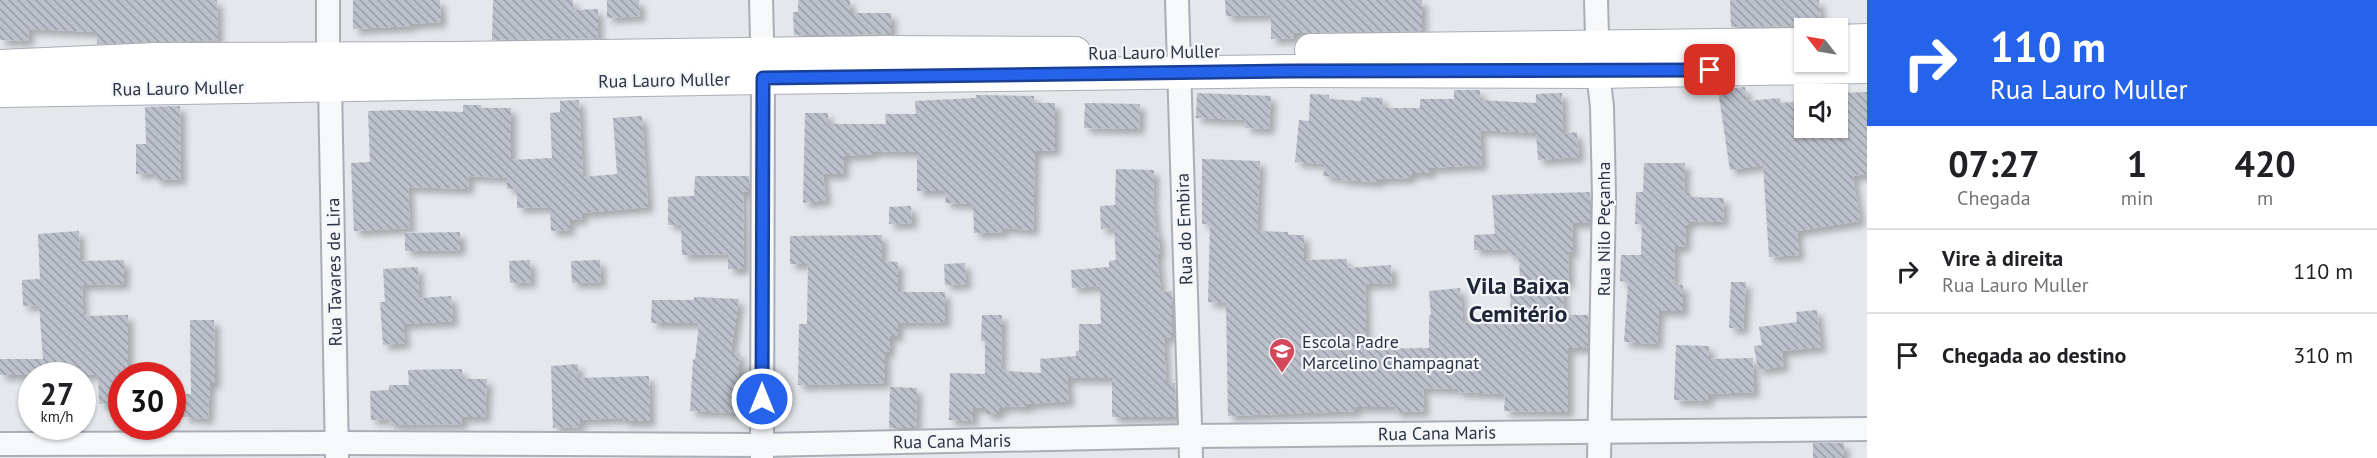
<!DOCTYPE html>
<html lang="pt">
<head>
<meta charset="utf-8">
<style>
	:root { --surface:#fff; --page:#f6f6f6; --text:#202124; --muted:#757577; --line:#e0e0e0 }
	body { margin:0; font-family:"PT Sans",sans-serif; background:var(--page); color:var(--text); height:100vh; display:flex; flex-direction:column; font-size:22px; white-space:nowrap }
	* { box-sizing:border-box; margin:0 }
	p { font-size:20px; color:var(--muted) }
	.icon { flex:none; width:33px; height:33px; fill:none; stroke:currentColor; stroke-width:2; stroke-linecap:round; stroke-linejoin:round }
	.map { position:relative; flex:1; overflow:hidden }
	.drawer { display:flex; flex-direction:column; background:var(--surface); width:510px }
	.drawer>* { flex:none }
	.guide { background:#2563eb; color:#fff; overflow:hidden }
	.needle { width:39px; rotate:301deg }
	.controls { position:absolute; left:1794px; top:18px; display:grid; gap:12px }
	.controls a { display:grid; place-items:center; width:54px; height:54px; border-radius:0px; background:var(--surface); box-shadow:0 2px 4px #0004; font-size:30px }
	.speed { position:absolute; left:18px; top:362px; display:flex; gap:12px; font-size:30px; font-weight:700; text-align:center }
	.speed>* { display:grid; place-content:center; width:78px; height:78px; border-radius:50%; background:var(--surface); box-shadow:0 2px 4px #0004; line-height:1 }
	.speed small { font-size:15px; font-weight:400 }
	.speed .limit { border:9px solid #d22; background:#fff; color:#111 }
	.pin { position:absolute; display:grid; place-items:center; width:51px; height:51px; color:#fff; margin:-26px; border-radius:12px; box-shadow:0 3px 9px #0006 }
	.me { position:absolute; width:66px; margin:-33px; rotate:0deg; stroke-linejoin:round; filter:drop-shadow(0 0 4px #0008) }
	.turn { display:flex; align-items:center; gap:21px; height:126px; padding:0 24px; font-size:27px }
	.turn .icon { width:78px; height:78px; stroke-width:2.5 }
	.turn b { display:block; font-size:42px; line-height:51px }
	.eta { display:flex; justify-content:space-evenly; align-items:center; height:102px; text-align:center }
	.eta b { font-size:36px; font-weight:800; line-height:42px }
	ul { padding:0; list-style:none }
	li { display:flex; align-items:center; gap:18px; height:84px; padding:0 24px; border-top:2px solid var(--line) }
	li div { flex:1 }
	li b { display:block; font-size:22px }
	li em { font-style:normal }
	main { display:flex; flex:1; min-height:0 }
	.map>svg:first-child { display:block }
	.building { fill:url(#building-back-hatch); filter:url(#shadow) }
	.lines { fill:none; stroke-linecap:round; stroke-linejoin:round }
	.street-casing { stroke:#a9aeb7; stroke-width:26 }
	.secondary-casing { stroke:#a9aeb7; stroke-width:34 }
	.street { stroke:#f7f8fa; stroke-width:22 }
	.secondary { stroke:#fff; stroke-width:32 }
	.route-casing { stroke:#184099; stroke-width:15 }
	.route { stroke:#2563eb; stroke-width:10 }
	.labels { text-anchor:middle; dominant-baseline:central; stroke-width:4.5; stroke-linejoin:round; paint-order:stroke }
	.street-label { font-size:18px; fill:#2b3445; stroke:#f4f6f9 }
	.poi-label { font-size:18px; fill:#2b3445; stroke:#f4f6f9; text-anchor:start }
	.district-label { font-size:24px; font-weight:bold; fill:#1d2536; stroke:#f4f6f9 }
</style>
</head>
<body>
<main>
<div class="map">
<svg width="1867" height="458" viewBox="0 0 1867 458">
	<defs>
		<pattern id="building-back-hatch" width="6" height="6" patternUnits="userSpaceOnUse" patternTransform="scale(1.5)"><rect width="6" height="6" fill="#bbc0ca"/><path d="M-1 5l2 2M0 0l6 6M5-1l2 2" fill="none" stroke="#989da6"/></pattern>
		<filter id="shadow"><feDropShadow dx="5.5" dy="5.5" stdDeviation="3" flood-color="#0004"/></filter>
	</defs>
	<rect width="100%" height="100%" fill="#e4e7ec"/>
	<g class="building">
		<path d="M0,0h217l1,40 -121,4v-12l-68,-3 -1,12 -28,-1z"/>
		<path d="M353,0h87l1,22 -31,2v2l-57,3z"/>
		<path d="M493,0h80v10l25,-1v29l-106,2z"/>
		<path d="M607,0h32l1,16 -33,2z"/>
		<path d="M798,0h52v13h41v21l-97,1 -1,-23h5z"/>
		<path d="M1225,0h197v31l-129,2 1,5 -23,1v-24l-45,1z"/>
		<path d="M1730,0h89l2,23 -27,1v2l-63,1z"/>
		<path d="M1745,87l2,14 33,-3 1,5 23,-2v27h34v-35l29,-1v82l-14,2 7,45 -63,10 2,24 -30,2 -6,-92 -33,5 -12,-80z"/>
		<path d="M1454,90h26v10l56,3v-9l26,-1 1,41 14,-2 2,25 -41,3 -2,-27 -56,-3 2,35 -52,3v5h-18l-3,5 -30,1v3l-38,-2 1,-2 -19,-2 2,-12 -30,-2 4,-42 10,1 1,-27 19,1v4l32,2v-4l22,1 -1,10h38v-9h34z"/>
		<path d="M1197,93l74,3 -2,33 -24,-1 1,-8 -50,-2z"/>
		<path d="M976,95l58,1v7h21v47l-20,1 -2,79 -30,-2v4l-29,1 -1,-29 -28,-1 1,-12h-29v-39l-44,-1v3l-29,2 -1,18h-20l3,26 -23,3 2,-90h23v11h58l-1,-10h31l-1,-13 61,-3z"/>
		<path d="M579,100l4,77 34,-3 -4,-56 29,-2 6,91 -66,6v6l-13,1 1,10 -19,1 -1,-24 -33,1v-19h-10v-11l-38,-2 -1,13 -60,-2 2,41 -56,3 -3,-68 19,-1 -2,-51 32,-1 63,2v-7h18v3h30v52l41,-2 -2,-45 10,-1v-11z"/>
		<path d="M1085,103l55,1 -1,25 -55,-1z"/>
		<path d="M180,106l1,73 -25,1 -1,-7 -19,1v-30h10l-1,-37z"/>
		<path d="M1202,159l58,2 -3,70 31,1v3h16v25l43,-1v9l44,-3 1,18 -27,1 1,65 63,-1v-33h2l-2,-24 31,-3 3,35 45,1v-6h3l-1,-25 10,-1 -1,-37 -9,1 -1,-7 -35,1v-15l21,-1 -3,-39 98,-3v31h-18l1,29h-5l1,31h-6l1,32h24v33h-20v64l-64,-1 1,-17 -47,-2v-3l-35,-1 1,23 -29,1v-5h-39v4l-128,5 -2,-113 -18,-1 2,-78h-8z"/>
		<path d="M1644,163h41l-1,30h6v4l34,1 -1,24 -34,-1v4h-3l-1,22h-10l-1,38h9v26h-24l-2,33 -33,-2 4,-60 -8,-1 1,-26h20l1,-31h-7l1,-32h7z"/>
		<path d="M1116,169l38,1 -1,33 3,29h2l2,22h-3l4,38 11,-1v46l-8,1 2,45h9l1,34h-64v-39h-45l2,23 -41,3v3l-23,-1v2h-6v6h-13v-6h-13v13l-24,-1 1,-47 35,1v-33h-4l1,-26h20l-1,54h4v2l36,2 -1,-14 36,-3v-5h3v-27h22l-1,-38 -28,2 -1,-18 38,-3v-6l7,-1 -2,-32 -13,1 -1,-23 15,-1z"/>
		<path d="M695,176h54v16h-6l1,77h-16v-15l-46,1 -1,-30h-13v-28l26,-1z"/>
		<path d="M911,206l1,17 -23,1v-17z"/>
		<path d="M79,231l1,30 44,-1v24l-42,1 1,31 45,-1v48l-1,12h-5v28l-23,1 -1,-29h-98v-16h43l-4,-54 -16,1 -1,-26 18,-1 -2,-45z"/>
		<path d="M460,232v18l-55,1v-18z"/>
		<path d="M882,235v26l16,1v30h47v30l-47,1v13h-8l-1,16h-4v31l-87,2 1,-61h8l1,-60h-18v-28z"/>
		<path d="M530,260l1,22 -21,1 -1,-22z"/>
		<path d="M600,260l1,22 -29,1 -1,-22z"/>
		<path d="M965,263l1,21 -21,1 -1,-21z"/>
		<path d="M418,267l1,31 32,-2 2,25 -50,3 2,19 -22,2 -3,-43h5l-2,-33z"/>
		<path d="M1731,282h15l-3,47 -14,-1z"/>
		<path d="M694,297l45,2 -8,54h9l-5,60 -45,-2 3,-52 2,1 4,-37h-48l1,-23h42z"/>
		<path d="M1817,310l4,37 -39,4 2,15 -26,4 -4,-24 8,-1 -3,-18 38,-5 -1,-10z"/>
		<path d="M190,320h24l1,63h-5l-2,36 -25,-2 1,-23h7z"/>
		<path d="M1676,345l33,1v13l44,-1 1,34 -46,2v7l-34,-1z"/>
		<path d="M578,364v14l71,-2 1,45h-27v-3l-44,2 1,7 -27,1 -2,-62z"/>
		<path d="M462,369v10h25l-2,38h-23v7l-72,1 -1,-6 -18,1 -1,-29 19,-1v-5h20l-1,-15z"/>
		<path d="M890,387l27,1 -1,40h-27z"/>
		<rect x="1813" y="443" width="31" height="15"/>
	</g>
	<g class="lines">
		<g class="street-casing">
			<g id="street">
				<path d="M328,0v58"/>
				<path d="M761,0l2,78 -1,379"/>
				<path d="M1177,0l14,458"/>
				<path d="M1596,0l2,72 4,35 2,88 -5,263"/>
				<path d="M330,85l7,372"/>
				<path d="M0,444l337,-1 425,2 428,-9 677,-7"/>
			</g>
		</g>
		<g class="secondary-casing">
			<g id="secondary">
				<path d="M1838,41l29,-1"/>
				<path d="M1311,50l493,-6"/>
				<path d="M0,66l156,-7 301,-1 430,-6 188,1"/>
				<path d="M0,91l763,-13 529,-7 306,1 269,-5"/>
			</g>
		</g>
		<use href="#street" class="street"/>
		<use href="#secondary" class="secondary"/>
	</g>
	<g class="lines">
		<g class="route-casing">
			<path id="route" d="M762,399l1,-321 529,-7 418,-1"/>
		</g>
		<use href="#route" class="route"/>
	</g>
	<defs>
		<g id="school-pin" transform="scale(1.35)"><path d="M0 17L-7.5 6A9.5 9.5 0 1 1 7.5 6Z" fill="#d1495b" stroke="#f4f6f9"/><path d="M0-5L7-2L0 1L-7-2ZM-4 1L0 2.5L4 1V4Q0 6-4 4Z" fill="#fff"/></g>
	</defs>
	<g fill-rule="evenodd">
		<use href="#school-pin" x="1282" y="351"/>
	</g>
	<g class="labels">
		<g class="street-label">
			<text transform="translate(1154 52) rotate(-1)">Rua Lauro Muller</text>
			<text transform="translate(664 80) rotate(-1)">Rua Lauro Muller</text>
			<text transform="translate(178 88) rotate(-1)">Rua Lauro Muller</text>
			<text transform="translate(1184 229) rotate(-92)">Rua do Embira</text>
			<text transform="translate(1603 229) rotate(-90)">Rua Nilo Peçanha</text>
			<text transform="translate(334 272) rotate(-91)">Rua Tavares de Lira</text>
			<text transform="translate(1437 433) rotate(-1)">Rua Cana Maris</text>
			<text transform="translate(952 441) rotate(-1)">Rua Cana Maris</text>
		</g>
		<g class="poi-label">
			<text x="1302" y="341">Escola Padre<tspan x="1302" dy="21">Marcelino Champagnat</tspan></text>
		</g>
		<g class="district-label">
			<text x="1518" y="285">Vila Baixa<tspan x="1518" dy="28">Cemitério</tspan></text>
		</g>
	</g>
</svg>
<div class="controls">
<a><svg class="needle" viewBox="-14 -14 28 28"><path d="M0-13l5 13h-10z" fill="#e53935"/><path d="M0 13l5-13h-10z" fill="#757577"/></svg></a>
<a><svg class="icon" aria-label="sound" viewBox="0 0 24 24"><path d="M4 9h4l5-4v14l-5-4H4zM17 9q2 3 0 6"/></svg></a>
</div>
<div class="speed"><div>27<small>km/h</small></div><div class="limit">30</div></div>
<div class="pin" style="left:1710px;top:70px;background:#d93025"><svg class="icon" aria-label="arrive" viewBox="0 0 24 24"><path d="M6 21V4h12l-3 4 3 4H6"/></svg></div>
<svg class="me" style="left:762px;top:399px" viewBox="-20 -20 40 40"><circle r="17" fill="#2563eb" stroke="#fff" stroke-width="3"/><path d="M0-11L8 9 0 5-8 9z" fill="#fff"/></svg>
</div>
<section class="drawer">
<div class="guide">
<div class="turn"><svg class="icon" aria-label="right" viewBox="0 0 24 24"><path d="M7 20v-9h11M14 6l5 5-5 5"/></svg><div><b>110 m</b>Rua Lauro Muller</div></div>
</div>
<div class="eta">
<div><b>07:27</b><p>Chegada</p></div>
<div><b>1</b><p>min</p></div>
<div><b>420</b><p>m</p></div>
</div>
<ul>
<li><svg class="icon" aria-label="right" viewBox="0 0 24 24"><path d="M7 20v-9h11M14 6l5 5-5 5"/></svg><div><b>Vire à direita</b><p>Rua Lauro Muller</p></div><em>110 m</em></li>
<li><svg class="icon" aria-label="arrive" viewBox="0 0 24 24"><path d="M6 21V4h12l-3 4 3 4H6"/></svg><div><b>Chegada ao destino</b></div><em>310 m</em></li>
</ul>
</section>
</main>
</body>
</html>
